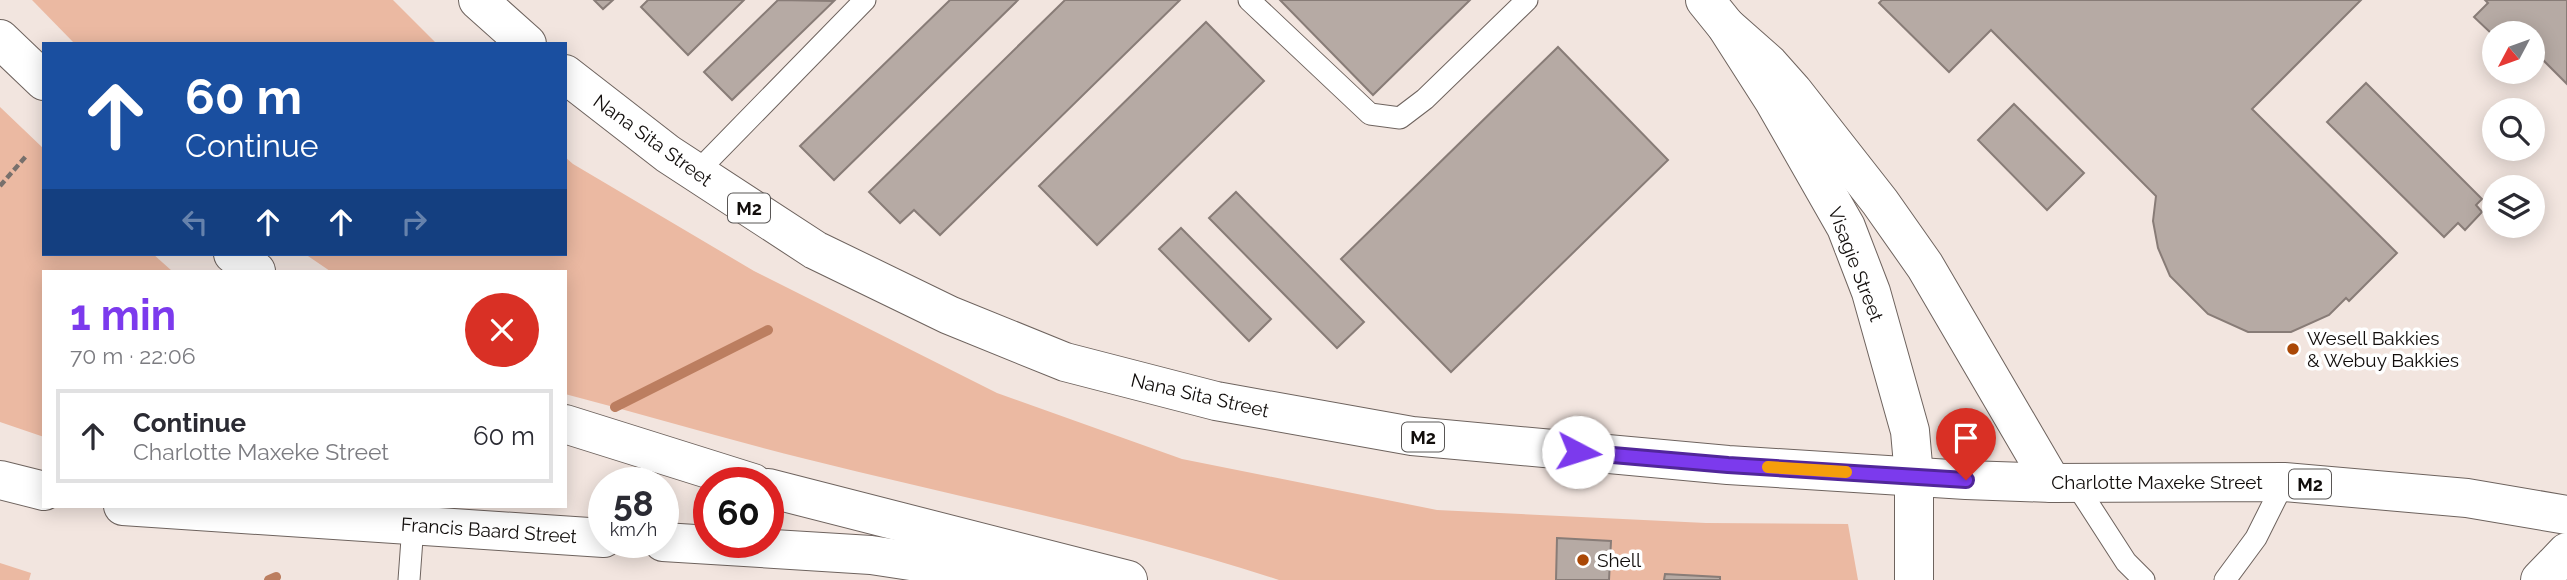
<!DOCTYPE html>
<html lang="en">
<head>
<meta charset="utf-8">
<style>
	:root { --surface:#fff; --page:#f7f7f7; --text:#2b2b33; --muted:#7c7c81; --line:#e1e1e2; --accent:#7c3aed }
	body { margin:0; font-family:Raleway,sans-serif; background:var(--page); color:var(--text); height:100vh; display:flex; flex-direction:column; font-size:26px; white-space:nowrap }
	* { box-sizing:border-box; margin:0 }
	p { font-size:23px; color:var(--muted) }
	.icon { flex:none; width:38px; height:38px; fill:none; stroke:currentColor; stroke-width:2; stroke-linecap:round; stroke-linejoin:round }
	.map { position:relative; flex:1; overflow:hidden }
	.panel { position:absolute; left:42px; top:270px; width:525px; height:238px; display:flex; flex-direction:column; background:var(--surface); border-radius:0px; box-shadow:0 4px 18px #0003 }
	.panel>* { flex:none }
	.hud { position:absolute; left:42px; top:42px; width:525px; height:214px; border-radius:0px; box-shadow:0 4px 18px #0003; background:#1a4fa0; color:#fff; overflow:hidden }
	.needle { width:46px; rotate:229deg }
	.tools { position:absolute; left:2482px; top:21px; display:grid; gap:14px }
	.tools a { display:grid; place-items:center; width:63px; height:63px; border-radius:50%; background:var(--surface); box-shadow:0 4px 18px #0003; font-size:35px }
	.speed { position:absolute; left:588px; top:467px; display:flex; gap:14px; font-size:35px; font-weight:700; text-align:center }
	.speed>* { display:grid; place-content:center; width:91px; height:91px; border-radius:50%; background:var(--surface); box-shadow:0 4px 18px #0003; line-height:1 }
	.speed small { font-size:18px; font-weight:400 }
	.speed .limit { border:10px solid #d22; background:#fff; color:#111 }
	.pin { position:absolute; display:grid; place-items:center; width:60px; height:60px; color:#fff; margin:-72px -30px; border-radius:50% 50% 50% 0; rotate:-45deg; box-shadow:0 0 7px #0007 }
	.pin .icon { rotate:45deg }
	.me { position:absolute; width:77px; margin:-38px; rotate:95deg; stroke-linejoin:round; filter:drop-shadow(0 0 5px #0008) }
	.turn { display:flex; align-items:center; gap:24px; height:147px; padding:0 28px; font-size:32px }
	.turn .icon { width:91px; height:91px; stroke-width:2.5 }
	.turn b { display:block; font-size:49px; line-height:60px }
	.lanes { display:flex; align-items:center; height:66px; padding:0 28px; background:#0003; justify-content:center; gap:35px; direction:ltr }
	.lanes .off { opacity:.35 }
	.round { display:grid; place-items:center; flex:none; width:74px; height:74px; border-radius:37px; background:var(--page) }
	.overview { display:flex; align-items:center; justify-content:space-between; height:119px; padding:0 28px }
	h1 { font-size:42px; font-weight:700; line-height:52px; color:var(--accent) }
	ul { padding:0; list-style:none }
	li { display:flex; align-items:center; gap:21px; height:94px; margin:0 14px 10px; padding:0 14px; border:4px solid var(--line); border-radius:0px }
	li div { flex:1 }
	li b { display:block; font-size:26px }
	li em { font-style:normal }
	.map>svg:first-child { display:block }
	.green { fill:#ebb9a2 }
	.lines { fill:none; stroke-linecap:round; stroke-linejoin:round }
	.stream { stroke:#bc7e60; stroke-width:10 }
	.building { fill:#b6aaa4; stroke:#887c77; stroke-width:2 }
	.service-casing { stroke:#6e635e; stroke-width:23 }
	.minor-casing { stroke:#6e635e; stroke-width:40 }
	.tertiary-casing { stroke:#6e635e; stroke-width:40 }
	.primary-casing { stroke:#6e635e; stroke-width:40 }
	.path { stroke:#78706c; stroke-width:4.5; stroke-dasharray:7 3.5; stroke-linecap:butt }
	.service { stroke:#fff; stroke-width:21 }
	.minor { stroke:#fff; stroke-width:38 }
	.tertiary { stroke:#fff; stroke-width:38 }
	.primary { stroke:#fff; stroke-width:38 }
	.route-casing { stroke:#51269a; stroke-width:18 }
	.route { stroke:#7c3aed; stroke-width:12 }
	.slow { stroke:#f59e0b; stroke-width:12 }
	.poi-dot { fill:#aa4806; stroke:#fff; stroke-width:2.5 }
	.labels { text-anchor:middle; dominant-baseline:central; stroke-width:7; stroke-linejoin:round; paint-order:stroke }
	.shield { fill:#fff; stroke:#595655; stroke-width:2 }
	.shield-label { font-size:18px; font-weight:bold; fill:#120e0c }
	.street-label { font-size:19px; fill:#120e0c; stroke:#fff }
	.poi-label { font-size:19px; fill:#120e0c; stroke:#fff; text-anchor:start }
</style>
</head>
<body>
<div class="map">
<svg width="2567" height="580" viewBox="0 0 2567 580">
	<rect width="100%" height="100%" fill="#f2e5df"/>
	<g class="green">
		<path d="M32,0h361l44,44h-362z"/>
		<path d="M0,107l44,42v105h109l19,17h-128v166l-44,-15z"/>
		<path d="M565,157l8,7 181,107 243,122 185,66 255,51 269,13 142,1 10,56h-579c-155,-51 -315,-81 -473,-121 -81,-20 -161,-44 -241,-65v-123h-235l-25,-17h260z"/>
		<path d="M0,563l31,10 -2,7h-29z"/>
	</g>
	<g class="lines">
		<g class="stream">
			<path d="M615,407l153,-77"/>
			<path d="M269,580l7,-3"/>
		</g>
	</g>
	<g class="building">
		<path d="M594,0h19l-10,9z"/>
		<path d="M648,0h96l-56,55 -47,-48z"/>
		<path d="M778,0l56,1 -102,99 -28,-28z"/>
		<path d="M950,0h68l-184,180 -34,-34z"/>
		<path d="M1065,0h115l-240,235 -26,-25 -14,13 -31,-31z"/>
		<path d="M1280,0h190l-97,95z"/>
		<path d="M1882,0h479l-109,109 145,144 -48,48 -3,-3 -17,17 -38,17h-43l-40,-18 -38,-38 -12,-28 -5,-27 3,-25 -165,-166 -42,42 -70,-69z"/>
		<path d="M2485,0h82v84l-33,-33 -2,2v-20h-38v3l-20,-19 14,-14z"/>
		<path d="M1206,22l58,59 -167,164 -58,-59z"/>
		<path d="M1558,47l110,113 -217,212 -110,-113z"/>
		<path d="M2366,83l116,116 -6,6 6,7 -17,18 -7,-7 -14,14 -117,-115z"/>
		<path d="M2014,104l70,69 -37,37 -69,-70z"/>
		<path d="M1236,192l128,130 -27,26 -128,-130z"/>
		<path d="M1181,228l90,91 -22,22 -90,-92z"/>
		<path d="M1557,538l54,3 -2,39h-53z"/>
		<path d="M1665,574l55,3v3h-56z"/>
	</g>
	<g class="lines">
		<g class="service-casing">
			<g id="service">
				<path d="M1249,0l121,114 30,4 25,-19 102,-99"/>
				<path d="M696,173l169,-173"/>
				<path d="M2075,483l51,79 18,18"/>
				<path d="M409,580l4,-55"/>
				<path d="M2225,580l31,-42 28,-56"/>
			</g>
		</g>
		<g class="minor-casing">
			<path id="minor" d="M2540,580l27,-28"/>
		</g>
		<g class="tertiary-casing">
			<g id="tertiary">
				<path d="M1705,0l21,26 48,75 72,126 25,65 39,139 4,45"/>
				<path d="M0,480l44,11"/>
				<path d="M123,506l481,32"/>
				<path d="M663,542l208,13 166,25"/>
			</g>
		</g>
		<g class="primary-casing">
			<g id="primary">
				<path d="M478,0l49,44"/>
				<path d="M1726,26l43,38 24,27 87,111 45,64 127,217"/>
				<path d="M0,39l44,42"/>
				<path d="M565,74l103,80 147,96 134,65 116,47 151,39 196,35 316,29 238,15 86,3 232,-1 183,16 100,17"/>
				<path d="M233,254l23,17"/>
				<path d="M565,424l188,59"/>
				<path d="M1914,476v104"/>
				<path d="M768,488l360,92"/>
			</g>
		</g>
		<g class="path">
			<path d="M0,186l27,-31"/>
			<path d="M1945,433l37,2"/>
		</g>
		<use href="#service" class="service"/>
		<use href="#minor" class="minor"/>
		<use href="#tertiary" class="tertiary"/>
		<use href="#primary" class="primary"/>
	</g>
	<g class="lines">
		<g class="route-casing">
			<path id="route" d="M1578,452l150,13 238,15"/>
		</g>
		<use href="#route" class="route"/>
		<path class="slow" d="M1768,467l78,5"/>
	</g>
	<g class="poi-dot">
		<circle cx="2293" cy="349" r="7"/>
		<circle cx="1583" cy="560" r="7"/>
	</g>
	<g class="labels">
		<g class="shield">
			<rect x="728" y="193.5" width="42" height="29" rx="5"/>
			<rect x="1402" y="422.5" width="42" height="29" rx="5"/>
			<rect x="2289" y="469.5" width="42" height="29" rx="5"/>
		</g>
		<g class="shield-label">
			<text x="749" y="208">M2</text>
			<text x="1423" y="437">M2</text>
			<text x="2310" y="484">M2</text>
		</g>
		<g class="street-label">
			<text transform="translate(653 140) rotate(36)">Nana Sita Street</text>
			<text transform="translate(1856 264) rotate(69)">Visagie Street</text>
			<text transform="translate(1200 395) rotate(13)">Nana Sita Street</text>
			<text x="2157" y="482">Charlotte Maxeke Street</text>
			<text transform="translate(489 530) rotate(4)">Francis Baard Street</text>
		</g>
		<g class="poi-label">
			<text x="2307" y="338">Wesell Bakkies<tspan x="2307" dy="22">&amp; Webuy Bakkies</tspan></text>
			<text x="1597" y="560">Shell</text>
		</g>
	</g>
</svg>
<div class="tools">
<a><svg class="needle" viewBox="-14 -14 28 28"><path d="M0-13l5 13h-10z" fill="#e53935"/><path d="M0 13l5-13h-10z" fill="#7c7c81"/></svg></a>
<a><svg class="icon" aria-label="search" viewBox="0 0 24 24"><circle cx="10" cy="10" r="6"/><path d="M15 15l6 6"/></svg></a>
<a><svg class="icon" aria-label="layers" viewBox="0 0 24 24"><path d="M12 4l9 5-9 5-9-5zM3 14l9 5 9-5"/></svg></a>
</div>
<div class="speed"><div>58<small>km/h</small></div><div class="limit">60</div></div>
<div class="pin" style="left:1966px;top:480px;background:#d93025"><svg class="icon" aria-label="arrive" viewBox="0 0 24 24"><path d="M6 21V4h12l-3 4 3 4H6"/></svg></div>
<svg class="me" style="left:1578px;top:452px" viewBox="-20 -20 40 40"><circle r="19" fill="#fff"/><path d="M0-13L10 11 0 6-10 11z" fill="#7c3aed"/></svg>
<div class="hud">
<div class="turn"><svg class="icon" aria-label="ahead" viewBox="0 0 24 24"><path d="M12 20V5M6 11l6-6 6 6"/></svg><div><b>60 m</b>Continue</div></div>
<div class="lanes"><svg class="icon off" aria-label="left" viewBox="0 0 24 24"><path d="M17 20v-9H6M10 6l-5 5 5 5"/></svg><svg class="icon" aria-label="ahead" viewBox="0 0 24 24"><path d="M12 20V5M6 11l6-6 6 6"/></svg><svg class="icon" aria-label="ahead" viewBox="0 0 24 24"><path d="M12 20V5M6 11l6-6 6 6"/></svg><svg class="icon off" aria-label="right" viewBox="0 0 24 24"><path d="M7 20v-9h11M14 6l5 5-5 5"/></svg></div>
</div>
<section class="panel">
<div class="overview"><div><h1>1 min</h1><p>70 m · 22:06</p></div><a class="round" style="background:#d93025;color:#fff"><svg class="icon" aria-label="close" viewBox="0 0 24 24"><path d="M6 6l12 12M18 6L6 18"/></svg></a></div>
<ul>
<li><svg class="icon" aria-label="ahead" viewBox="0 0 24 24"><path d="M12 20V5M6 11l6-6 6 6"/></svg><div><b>Continue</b><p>Charlotte Maxeke Street</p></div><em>60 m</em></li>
</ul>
</section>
</div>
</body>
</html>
